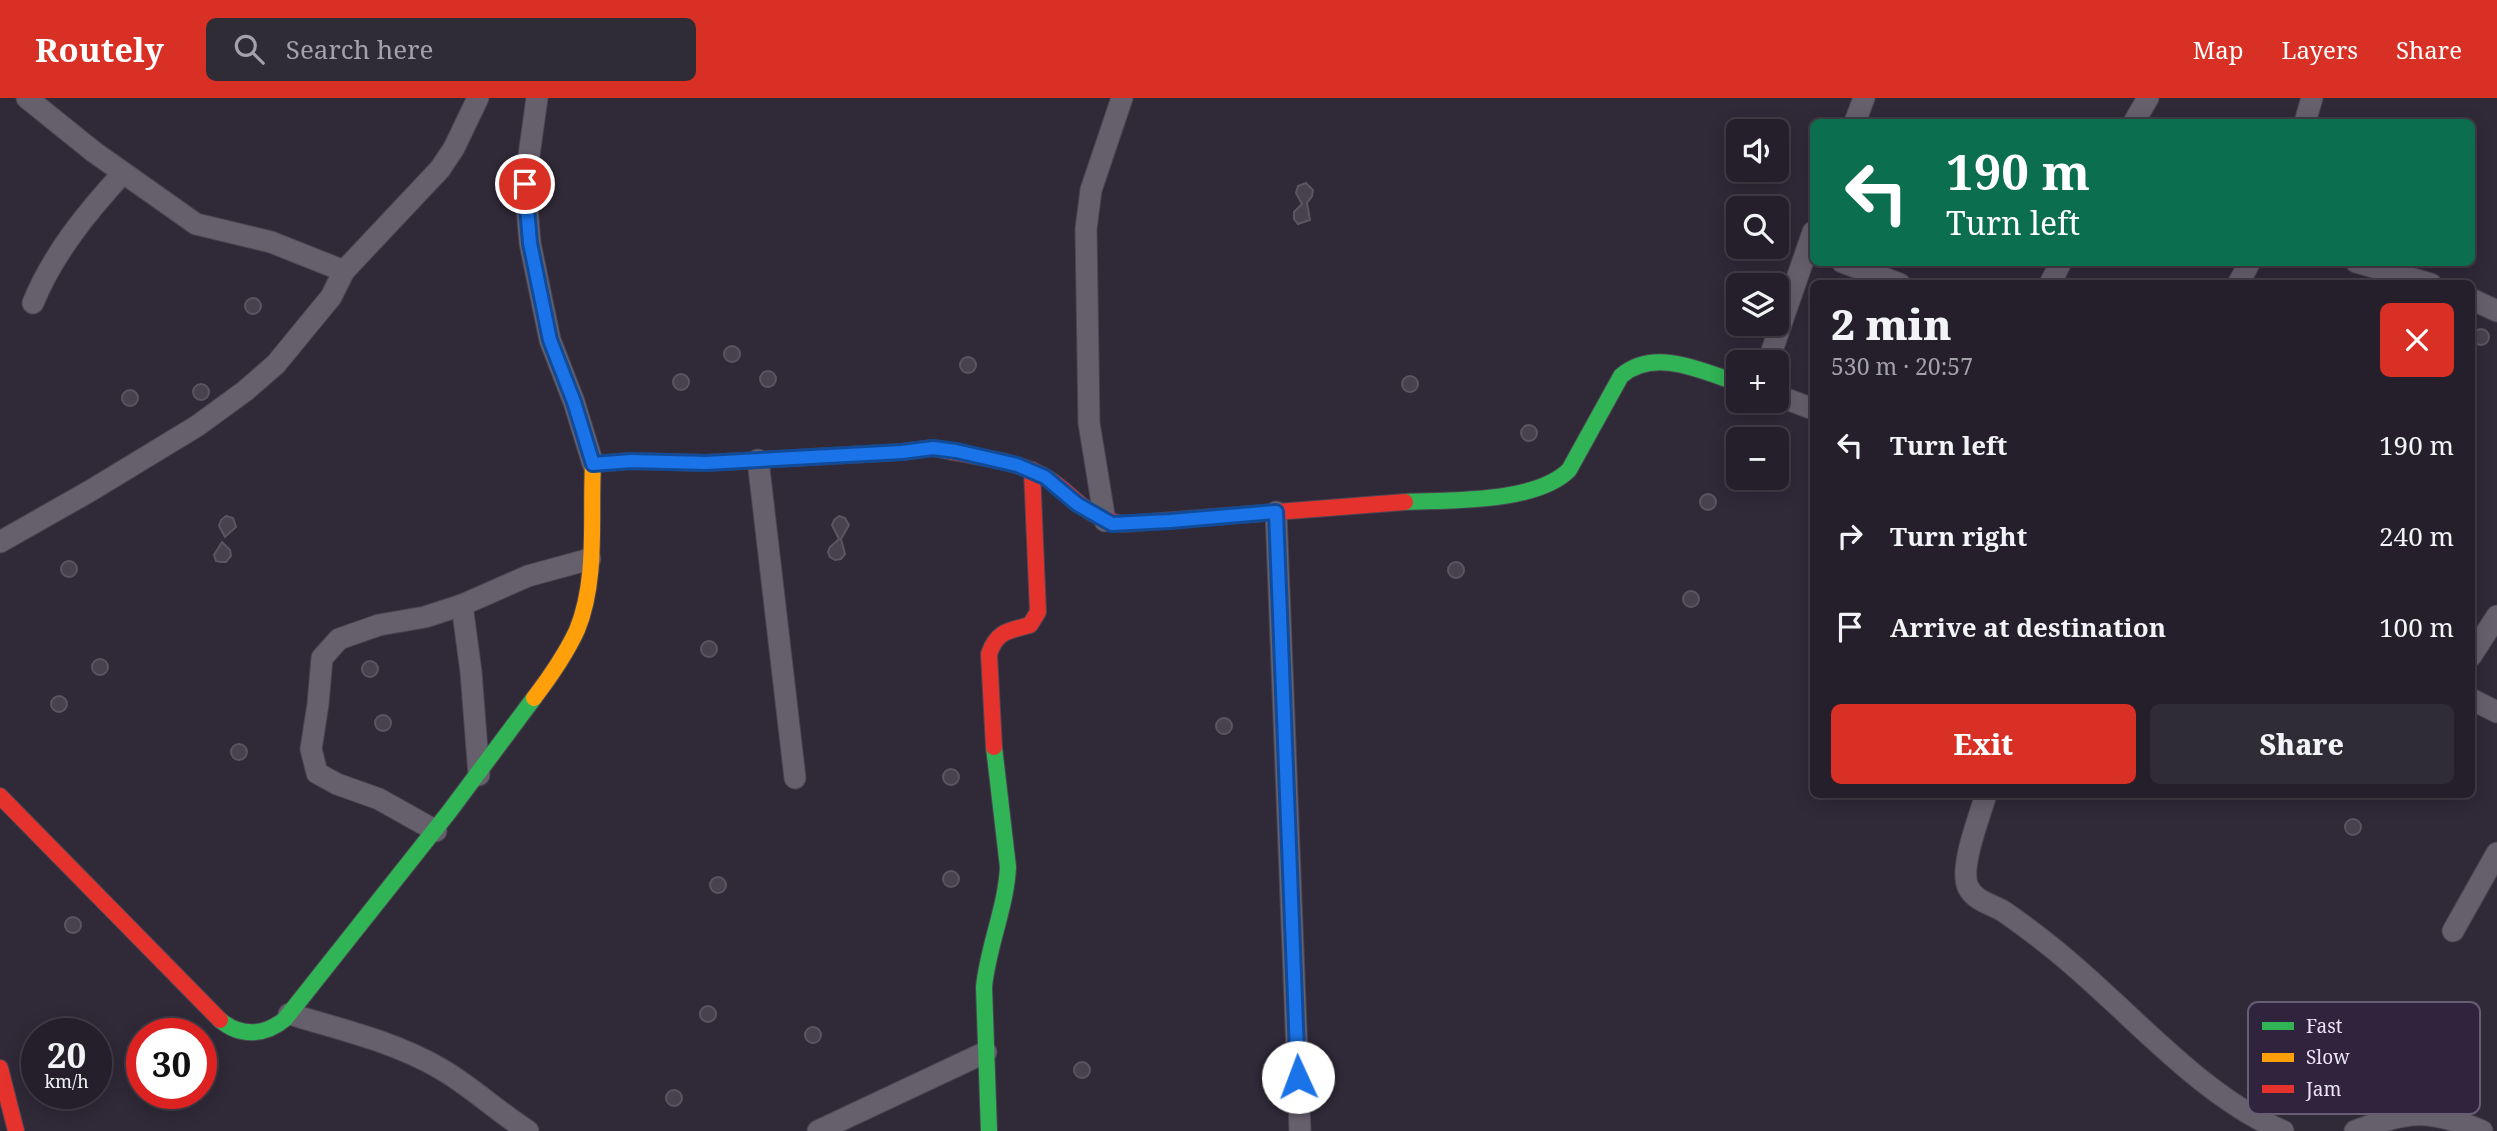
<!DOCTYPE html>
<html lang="en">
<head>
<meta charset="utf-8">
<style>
	:root { --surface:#241f2a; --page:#302c36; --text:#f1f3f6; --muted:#a3a2a8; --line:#413d47; --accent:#d93025 }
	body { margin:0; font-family:"Noto Serif",serif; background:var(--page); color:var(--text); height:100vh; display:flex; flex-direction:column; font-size:26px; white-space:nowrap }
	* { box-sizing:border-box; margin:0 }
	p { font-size:23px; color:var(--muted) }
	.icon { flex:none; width:38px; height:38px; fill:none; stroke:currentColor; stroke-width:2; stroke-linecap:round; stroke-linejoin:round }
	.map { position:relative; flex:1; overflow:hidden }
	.drawer { position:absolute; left:1810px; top:182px; width:665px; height:518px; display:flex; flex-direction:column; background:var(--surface); border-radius:10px; box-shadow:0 4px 18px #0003,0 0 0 2px var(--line) }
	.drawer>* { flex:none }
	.top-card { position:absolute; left:1810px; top:21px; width:665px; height:147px; border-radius:10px; box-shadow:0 4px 18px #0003,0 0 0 2px var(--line); background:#0b6e4f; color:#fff; overflow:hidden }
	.controls { position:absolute; left:1726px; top:21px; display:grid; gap:14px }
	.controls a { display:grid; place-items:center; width:63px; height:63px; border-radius:10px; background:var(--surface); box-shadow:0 4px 18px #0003,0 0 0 2px var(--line); font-size:35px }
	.speed { position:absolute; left:21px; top:920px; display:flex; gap:14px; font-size:35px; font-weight:700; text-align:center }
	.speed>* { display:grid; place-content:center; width:91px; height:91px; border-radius:50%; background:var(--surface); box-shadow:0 4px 18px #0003,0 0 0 2px var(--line); line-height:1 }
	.speed small { font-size:18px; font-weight:400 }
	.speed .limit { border:10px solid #d22; background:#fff; color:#111 }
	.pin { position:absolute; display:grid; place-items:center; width:60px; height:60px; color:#fff; margin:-30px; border:4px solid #fff; border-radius:50%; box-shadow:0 2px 7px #0007 }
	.me { position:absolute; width:77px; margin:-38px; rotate:358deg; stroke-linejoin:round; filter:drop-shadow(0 0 5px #0008) }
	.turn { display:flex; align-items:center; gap:24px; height:147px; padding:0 21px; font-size:32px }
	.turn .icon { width:91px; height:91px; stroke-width:2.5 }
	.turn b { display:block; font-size:49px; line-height:60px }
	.round { display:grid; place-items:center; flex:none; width:74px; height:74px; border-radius:10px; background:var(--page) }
	.headline { display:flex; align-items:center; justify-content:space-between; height:119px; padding:0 21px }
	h1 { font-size:42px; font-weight:800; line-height:52px }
	.action { display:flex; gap:14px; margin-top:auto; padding:14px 21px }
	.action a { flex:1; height:80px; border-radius:10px; background:var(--accent); color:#fff; font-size:28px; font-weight:800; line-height:80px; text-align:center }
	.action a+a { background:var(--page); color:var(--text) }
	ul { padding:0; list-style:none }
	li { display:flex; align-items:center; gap:21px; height:91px; padding:0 21px }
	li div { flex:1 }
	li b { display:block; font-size:26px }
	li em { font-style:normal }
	header { display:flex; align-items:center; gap:42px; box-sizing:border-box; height:98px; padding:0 35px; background:var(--accent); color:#fff }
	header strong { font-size:33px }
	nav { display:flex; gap:38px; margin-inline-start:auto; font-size:24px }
	.search { width:490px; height:63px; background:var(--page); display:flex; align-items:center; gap:18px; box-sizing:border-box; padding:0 24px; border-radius:10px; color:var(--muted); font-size:26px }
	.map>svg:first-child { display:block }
	.building { fill:#47424e; stroke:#5a5561; stroke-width:2 }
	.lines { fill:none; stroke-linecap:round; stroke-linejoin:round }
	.street-casing { stroke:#4b4552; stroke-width:23 }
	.fast-casing { stroke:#4b4552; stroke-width:18 }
	.slow-casing { stroke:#4b4552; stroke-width:18 }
	.jam-casing { stroke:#4b4552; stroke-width:18 }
	.street { stroke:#66606d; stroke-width:21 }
	.fast { stroke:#30b455; stroke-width:16 }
	.slow { stroke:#ff9f0a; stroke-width:16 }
	.jam { stroke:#e5322d; stroke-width:16 }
	.route-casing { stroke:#114b97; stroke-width:18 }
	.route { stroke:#1a73e8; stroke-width:12 }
	.key { fill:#2f233e; stroke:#675d75; stroke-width:2 }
	.key-label { font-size:19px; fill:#eae4f5 }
</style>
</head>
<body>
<header>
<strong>Routely</strong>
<div class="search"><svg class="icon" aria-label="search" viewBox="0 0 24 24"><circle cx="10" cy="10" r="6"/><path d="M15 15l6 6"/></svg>Search here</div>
<nav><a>Map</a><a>Layers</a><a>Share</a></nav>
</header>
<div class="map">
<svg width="2497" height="1033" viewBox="0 0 2497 1033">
	<rect width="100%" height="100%" fill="#302938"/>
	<g class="building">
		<path d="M1306,85l7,7 -1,6 -5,7 3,17 -12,4 -4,-5v-7l8,-8 -6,-11 2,-7z"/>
		<circle cx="253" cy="208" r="8"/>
		<circle cx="2481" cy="239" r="8"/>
		<circle cx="732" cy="256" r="8"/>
		<circle cx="968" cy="267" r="8"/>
		<circle cx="768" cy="281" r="8"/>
		<circle cx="681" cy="284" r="8"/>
		<circle cx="1410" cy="286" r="8"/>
		<circle cx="201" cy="294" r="8"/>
		<circle cx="130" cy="300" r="8"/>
		<circle cx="1529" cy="335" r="8"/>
		<circle cx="1708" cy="404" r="8"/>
		<path d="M226,418l7,2 3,9 -11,10 -6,-11 2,-6z"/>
		<path d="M839,418l6,2 4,7 -8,14 4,15 -4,5 -6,1 -5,-3 -2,-5 2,-5 9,-8 -7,-14 2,-5z"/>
		<path d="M222,444l8,8 1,6 -5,6h-5l-5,-1 -2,-6z"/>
		<circle cx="69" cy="471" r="8"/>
		<circle cx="1456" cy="472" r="8"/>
		<circle cx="1691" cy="501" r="8"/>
		<circle cx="709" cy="551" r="8"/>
		<circle cx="100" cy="569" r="8"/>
		<circle cx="370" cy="571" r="8"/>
		<circle cx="59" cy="606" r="8"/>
		<circle cx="383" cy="625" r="8"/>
		<circle cx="1224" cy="628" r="8"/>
		<circle cx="239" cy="654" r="8"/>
		<circle cx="951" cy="679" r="8"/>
		<circle cx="2353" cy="729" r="8"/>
		<circle cx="951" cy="781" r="8"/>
		<circle cx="718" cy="787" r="8"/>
		<circle cx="73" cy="827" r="8"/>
		<circle cx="708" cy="916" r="8"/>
		<circle cx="813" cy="937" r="8"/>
		<circle cx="1082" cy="972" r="8"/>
		<circle cx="674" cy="1000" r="8"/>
	</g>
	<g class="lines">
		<g class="street-casing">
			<g id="street">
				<path d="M27,0l67,54 102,72 75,18 73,29"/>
				<path d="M537,0l-12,86 5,59 20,97 24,62 19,62"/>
				<path d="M1855,24l9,-24"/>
				<path d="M2134,24l14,-24"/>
				<path d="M2305,24l7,-24"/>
				<path d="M1842,164l58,22"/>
				<path d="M2356,164l75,22"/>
				<path d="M2050,186l11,-22"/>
				<path d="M2238,186l12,-22"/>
				<path d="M2471,201l26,12"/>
				<path d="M33,205c20,-49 54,-91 90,-130"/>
				<path d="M1768,264l45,-130"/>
				<path d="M1776,297l37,14"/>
				<path d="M758,362l37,318"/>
				<path d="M1276,414l24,619"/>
				<path d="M1105,423l-16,-98 -3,-194 5,-39 31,-92"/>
				<path d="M0,444l90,-51 107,-65 48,-35 31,-27 55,-67 13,-26 96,-102 14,-21 24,-50"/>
				<path d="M462,507l9,67 8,103"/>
				<path d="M2471,558l26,-40"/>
				<path d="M2471,601l26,13"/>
				<path d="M1986,696c-6,22 -27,73 -18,93 7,14 23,17 35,24 16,11 32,23 47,35 74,58 146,148 233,185"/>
				<path d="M436,733l-57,-32 -42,-15 -20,-11 -6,-24 7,-45 4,-46 17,-19 40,-14 46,-8 37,-12 66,-29 62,-17"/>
				<path d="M2453,833l44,-78"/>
				<path d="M289,916c51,15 106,28 152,55 31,18 57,43 87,62"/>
				<path d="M818,1033l168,-79"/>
				<path d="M2355,1033c53,-20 73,-23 127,0"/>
			</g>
		</g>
		<g class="fast-casing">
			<g id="fast">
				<path d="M1405,404c45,-2 131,1 164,-32l52,-94c33,-29 81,-5 117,7"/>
				<path d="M220,922c20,17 45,16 65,-1l164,-207 85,-114"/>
				<path d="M989,1033l-5,-144c4,-41 22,-79 24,-120l-14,-120"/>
			</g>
		</g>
		<g class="slow-casing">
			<path id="slow" d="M534,600c16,-21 32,-44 43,-68 21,-51 13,-112 16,-166l38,-3 75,2 196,-11 31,-4 20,4"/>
		</g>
		<g class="jam-casing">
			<g id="jam">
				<path d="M953,354c30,6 63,9 91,24 31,18 38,41 79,48l282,-22"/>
				<path d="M994,649l-5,-93c8,-23 19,-23 41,-29l8,-13 -6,-142"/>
				<path d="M0,698l220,224"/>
				<path d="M0,970l16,63"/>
			</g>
		</g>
		<use href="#street" class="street"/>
		<use href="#fast" class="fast"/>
		<use href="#slow" class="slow"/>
		<use href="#jam" class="jam"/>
	</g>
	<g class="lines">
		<g class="route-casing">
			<path id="route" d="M525,86l5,59 20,97 24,62 19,62 38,-3 75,2 196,-11 31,-4 23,3 61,14 28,12 32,27 35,20 58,-3 106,-9 22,565"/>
		</g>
		<use href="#route" class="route"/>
	</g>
	<rect x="2248" y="904" width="232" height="112" rx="10" class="key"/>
	<rect x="2262" y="924" width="32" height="8" fill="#30b455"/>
	<rect x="2262" y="955" width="32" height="9" fill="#ff9f0a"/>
	<rect x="2262" y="987" width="32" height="8" fill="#e5322d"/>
	<g class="key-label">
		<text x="2306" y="935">Fast</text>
		<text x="2306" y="966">Slow</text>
		<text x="2306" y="998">Jam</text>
	</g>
</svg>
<div class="controls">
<a><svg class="icon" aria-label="sound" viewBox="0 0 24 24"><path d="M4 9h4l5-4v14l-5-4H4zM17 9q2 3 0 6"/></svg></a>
<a><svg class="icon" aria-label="search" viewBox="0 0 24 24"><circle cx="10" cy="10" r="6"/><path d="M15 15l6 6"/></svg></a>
<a><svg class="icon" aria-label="layers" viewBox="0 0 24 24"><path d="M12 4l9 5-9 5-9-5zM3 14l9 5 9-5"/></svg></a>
<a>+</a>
<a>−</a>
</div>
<div class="speed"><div>20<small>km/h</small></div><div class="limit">30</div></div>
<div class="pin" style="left:525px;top:86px;background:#d93025"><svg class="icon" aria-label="arrive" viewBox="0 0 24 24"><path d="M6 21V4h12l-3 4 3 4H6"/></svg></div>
<svg class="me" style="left:1298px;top:979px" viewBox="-20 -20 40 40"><circle r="19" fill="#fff"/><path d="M0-13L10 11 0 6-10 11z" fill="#1a73e8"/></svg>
<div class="top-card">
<div class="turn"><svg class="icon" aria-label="left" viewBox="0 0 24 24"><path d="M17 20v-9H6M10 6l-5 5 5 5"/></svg><div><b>190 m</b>Turn left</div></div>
</div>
<section class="drawer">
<div class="headline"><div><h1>2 min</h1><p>530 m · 20:57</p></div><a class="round" style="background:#d93025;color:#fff"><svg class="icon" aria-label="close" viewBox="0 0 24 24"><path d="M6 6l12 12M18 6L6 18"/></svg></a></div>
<ul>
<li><svg class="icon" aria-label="left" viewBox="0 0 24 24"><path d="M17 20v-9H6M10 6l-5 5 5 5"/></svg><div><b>Turn left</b></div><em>190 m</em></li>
<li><svg class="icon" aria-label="right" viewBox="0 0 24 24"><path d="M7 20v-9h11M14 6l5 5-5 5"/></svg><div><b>Turn right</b></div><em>240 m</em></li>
<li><svg class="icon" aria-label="arrive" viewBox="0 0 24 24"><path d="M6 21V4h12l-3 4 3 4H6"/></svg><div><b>Arrive at destination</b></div><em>100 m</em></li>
</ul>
<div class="action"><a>Exit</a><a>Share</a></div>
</section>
</div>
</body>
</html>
